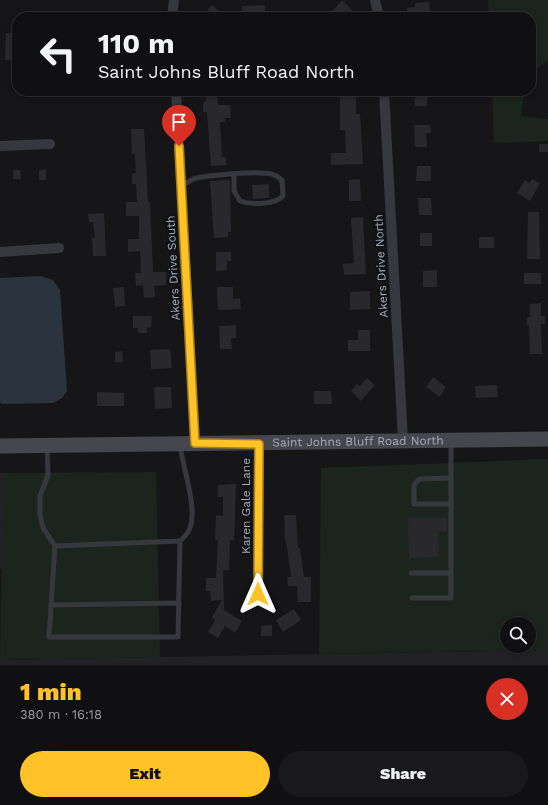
<!DOCTYPE html>
<html lang="en">
<head>
<meta charset="utf-8">
<style>
	:root { --surface:#101013; --page:#19191c; --text:#f1f3f6; --muted:#9c9da0; --line:#303033; --accent:#ffc328 }
	body { margin:0; font-family:"Work Sans",sans-serif; background:var(--page); color:var(--text); height:100vh; display:flex; flex-direction:column; font-size:15px; white-space:nowrap }
	* { box-sizing:border-box; margin:0 }
	p { font-size:13px; color:var(--muted) }
	.icon { flex:none; width:22px; height:22px; fill:none; stroke:currentColor; stroke-width:2; stroke-linecap:round; stroke-linejoin:round }
	.map { position:relative; height:665px; overflow:hidden }
	.sheet { display:flex; flex-direction:column; background:var(--surface); flex:1 }
	.sheet>* { flex:none }
	.guide { position:absolute; left:12px; top:12px; width:524px; height:84px; border-radius:16px; box-shadow:0 2px 6px #0003,0 0 0 1px var(--line); background:#101013; color:var(--text); overflow:hidden }
	.tools { position:absolute; left:500px; top:617px; display:grid; gap:8px }
	.tools a { display:grid; place-items:center; width:36px; height:36px; border-radius:50%; background:var(--surface); box-shadow:0 2px 6px #0003,0 0 0 1px var(--line); font-size:20px }
	.pin { position:absolute; display:grid; place-items:center; width:34px; height:34px; color:#fff; margin:-41px -17px; border-radius:50% 50% 50% 0; rotate:-45deg; box-shadow:0 0 4px #0007 }
	.pin .icon { rotate:45deg }
	.me { position:absolute; width:44px; margin:-22px; rotate:0deg; stroke-linejoin:round; filter:drop-shadow(0 0 3px #0008) }
	.turn { display:flex; align-items:center; gap:14px; height:84px; padding:0 20px; font-size:18px }
	.turn .icon { width:52px; height:52px; stroke-width:2.5 }
	.turn b { display:block; font-size:28px; line-height:34px }
	.round { display:grid; place-items:center; flex:none; width:42px; height:42px; border-radius:21px; background:var(--page) }
	.headline { display:flex; align-items:center; justify-content:space-between; height:68px; padding:0 20px }
	h1 { font-size:24px; font-weight:800; line-height:30px; color:var(--accent) }
	.cta { display:flex; gap:8px; margin-top:auto; padding:8px 20px }
	.cta a { flex:1; height:46px; border-radius:24px; background:var(--accent); color:#111; font-size:16px; font-weight:800; line-height:46px; text-align:center }
	.cta a+a { background:var(--page); color:var(--text) }
	.map>svg:first-child { display:block }
	.built { fill:#222226 }
	.green { fill:#1c241e; fill-rule:evenodd }
	.water { fill:#2b343e }
	.building { fill:#29292d }
	.lines { fill:none; stroke-linecap:round; stroke-linejoin:round }
	.service { stroke:#37383e; stroke-width:5 }
	.minor { stroke:#37383e; stroke-width:10 }
	.secondary { stroke:#45464e; stroke-width:15 }
	.route-casing { stroke:#a67f1a; stroke-width:10 }
	.route { stroke:#ffc328; stroke-width:7 }
	.labels { text-anchor:middle; dominant-baseline:central; stroke-width:4; stroke-linejoin:round; paint-order:stroke }
	.street-label { font-size:12px; fill:#a7acba; stroke:#111114 }
</style>
</head>
<body>
<div class="map">
<svg width="548" height="665" viewBox="0 0 548 665">
	<rect width="100%" height="100%" fill="#161619"/>
	<g class="built">
		<path d="M0,473h3v95l-3,1z"/>
		<path d="M548,650v15h-548v-5z"/>
	</g>
	<g class="green">
		<path d="M488,0h60v60l-17,13v-56h-42z"/>
		<path d="M492,91h32l-3,25 27,3v22l-54,2z"/>
		<path d="M548,459v191l-229,4 2,-186zM507,624h22v22h-22z"/>
		<path d="M156,472l4,185 -160,3 3,-187z"/>
	</g>
	<path class="water" d="M40,276l13,4 7,10 7,101 -5,7 -9,5 -51,1 -2,-2v-124z"/>
	<g class="building">
		<path d="M342,0l13,13 -4,4h-24z"/>
		<path d="M429,2l1,10h-5v5h-17l-1,-9 8,-1v-4z"/>
		<path d="M212,5l13,12h-23z"/>
		<path d="M265,5v12h-23v-11z"/>
		<path d="M6,33h11v28l-12,-1z"/>
		<path d="M206,91h11l1,14h12l1,13h-6v4h-5l2,35h4v8l-15,1 -4,-54h-4v-10h3z"/>
		<path d="M340,91h16v23h4l3,50 -32,1v-12h15l-1,-23h-5z"/>
		<path d="M414,91h13v15h-12z"/>
		<path d="M414,125h16l1,8h-5l1,14h-12z"/>
		<path d="M131,129h13l4,73h2l3,70h13v13l-12,1 1,11 -11,1 -1,-13 -7,1 -1,-13h6l-1,-22 -12,1v-13h11v-23h-13v-14h11l-1,-18h-4v-10l4,-1 -1,-19h-3z"/>
		<rect x="539" y="144" width="9" height="8"/>
		<path d="M417,166h14v15h-15z"/>
		<path d="M46,169v11h-7v-10z"/>
		<path d="M13,170h7l1,9h-8z"/>
		<path d="M360,179l1,22h-12v-21z"/>
		<path d="M532,179l8,4 -10,18 -13,-8 8,-13 5,3z"/>
		<path d="M230,180l1,52h-3v5l-14,1 -4,-57z"/>
		<path d="M269,184v14l-16,1 -1,-14z"/>
		<path d="M418,198h13l1,17h-13z"/>
		<path d="M528,212h11l1,47h-13z"/>
		<path d="M104,213l2,43h-13l-1,-18h3l-2,-16h-4l-1,-8z"/>
		<path d="M363,217l3,57 -22,1 -1,-11 11,-1 -3,-45z"/>
		<rect x="420" y="233" width="12" height="13"/>
		<rect x="479" y="237" width="15" height="11"/>
		<path d="M216,252h15v9h-4v9l-11,1z"/>
		<path d="M437,270v17h-14v-16z"/>
		<rect x="524" y="273" width="17" height="11"/>
		<path d="M124,287l1,19 -10,1 -2,-19z"/>
		<path d="M217,287h16v12l7,-1 1,11 -23,1z"/>
		<path d="M370,291v18l-20,1v-18z"/>
		<path d="M541,303v13h4v8h-4l1,30h-12l-1,-29h-2v-8h3v-13z"/>
		<path d="M133,316h19l-1,12 -4,-1v6h-9v-5h-5z"/>
		<path d="M236,325v13h-5l1,11h-12l-1,-23z"/>
		<path d="M358,330h12v21h-22v-11h10z"/>
		<path d="M170,349l2,19 -21,1 -1,-19z"/>
		<path d="M122,351l1,11h-8v-10z"/>
		<path d="M433,377l13,10 -6,10 -14,-10z"/>
		<path d="M367,378l8,7 -14,16 -10,-10 6,-7 3,2z"/>
		<path d="M497,385l1,12 -22,1 -1,-12z"/>
		<path d="M154,387h17l1,21 -17,1z"/>
		<path d="M314,391h17l1,13h-18z"/>
		<path d="M97,392l27,1v13h-27z"/>
		<path d="M236,484l-2,57 -4,-1 -1,30h-6l1,40 18,11 -7,12 -10,-7 -7,12 -10,-6 7,-12 -3,-3 10,-17 -11,1 -1,-10h-4v-13h10l2,-38h-3l1,-25 7,1v-19h-5v-12z"/>
		<path d="M284,515h12l2,33h2l4,29h7v25h-13l-1,-16h-9l-1,-9h4l-5,-37h-1z"/>
		<path d="M408,518h39v13h-9l1,26 -30,1z"/>
		<path d="M294,609l7,11 -18,12 -7,-12z"/>
		<path d="M272,625v11h-11v-10z"/>
	</g>
	<g class="lines">
		<g class="service">
			<path d="M181,187c5,-4 10,-8 16,-9 14,-3 65,-8 77,-3 4,1 5,3 8,5l1,16c-9,9 -32,9 -43,5l-6,-10v-16"/>
			<path d="M47,446l1,29 -8,21v18l3,14 12,18 -6,91h129l2,-96"/>
			<path d="M451,478l-32,1 -5,6v19h37"/>
			<path d="M55,546l125,-5c2,-2 6,-5 8,-9 12,-20 -6,-65 -8,-88"/>
			<path d="M411,573h40"/>
			<path d="M412,598h39v-157"/>
			<path d="M51,605l128,-2"/>
		</g>
		<g class="minor">
			<path d="M375,0l4,17"/>
			<path d="M172,17l2,-17"/>
			<path d="M176,91l19,352"/>
			<path d="M384,91l19,349"/>
			<path d="M0,146l50,-2"/>
			<path d="M0,252l59,-4"/>
			<path d="M258,593l1,-149"/>
		</g>
		<path class="secondary" id="s1" d="M0,446l548,-7"/>
	</g>
	<g class="lines">
		<g class="route-casing">
			<path id="route" d="M179,146l16,297 64,1 -1,150"/>
		</g>
		<use href="#route" class="route"/>
	</g>
	<g class="labels">
		<g class="street-label">
			<text transform="translate(381 266) rotate(-93)">Akers Drive North</text>
			<text transform="translate(173 268) rotate(-93)">Akers Drive South</text>
			<text stroke="none"><textPath href="#s1" startOffset="358">Saint Johns Bluff Road North</textPath></text>
			<text transform="translate(246 506) rotate(-90)">Karen Gale Lane</text>
		</g>
	</g>
</svg>
<div class="tools">
<a><svg class="icon" aria-label="search" viewBox="0 0 24 24"><circle cx="10" cy="10" r="6"/><path d="M15 15l6 6"/></svg></a>
</div>
<div class="pin" style="left:179px;top:146px;background:#d93025"><svg class="icon" aria-label="arrive" viewBox="0 0 24 24"><path d="M6 21V4h12l-3 4 3 4H6"/></svg></div>
<svg class="me" style="left:258px;top:594px" viewBox="-20 -20 40 40"><path d="M0-17L14 15 0 8-14 15z" fill="#ffc328" stroke="#fff" stroke-width="4"/></svg>
<div class="guide">
<div class="turn"><svg class="icon" aria-label="left" viewBox="0 0 24 24"><path d="M17 20v-9H6M10 6l-5 5 5 5"/></svg><div><b>110 m</b>Saint Johns Bluff Road North</div></div>
</div>
</div>
<section class="sheet">
<div class="headline"><div><h1>1 min</h1><p>380 m · 16:18</p></div><a class="round" style="background:#d93025;color:#fff"><svg class="icon" aria-label="close" viewBox="0 0 24 24"><path d="M6 6l12 12M18 6L6 18"/></svg></a></div>
<div class="cta"><a>Exit</a><a>Share</a></div>
</section>
</body>
</html>
